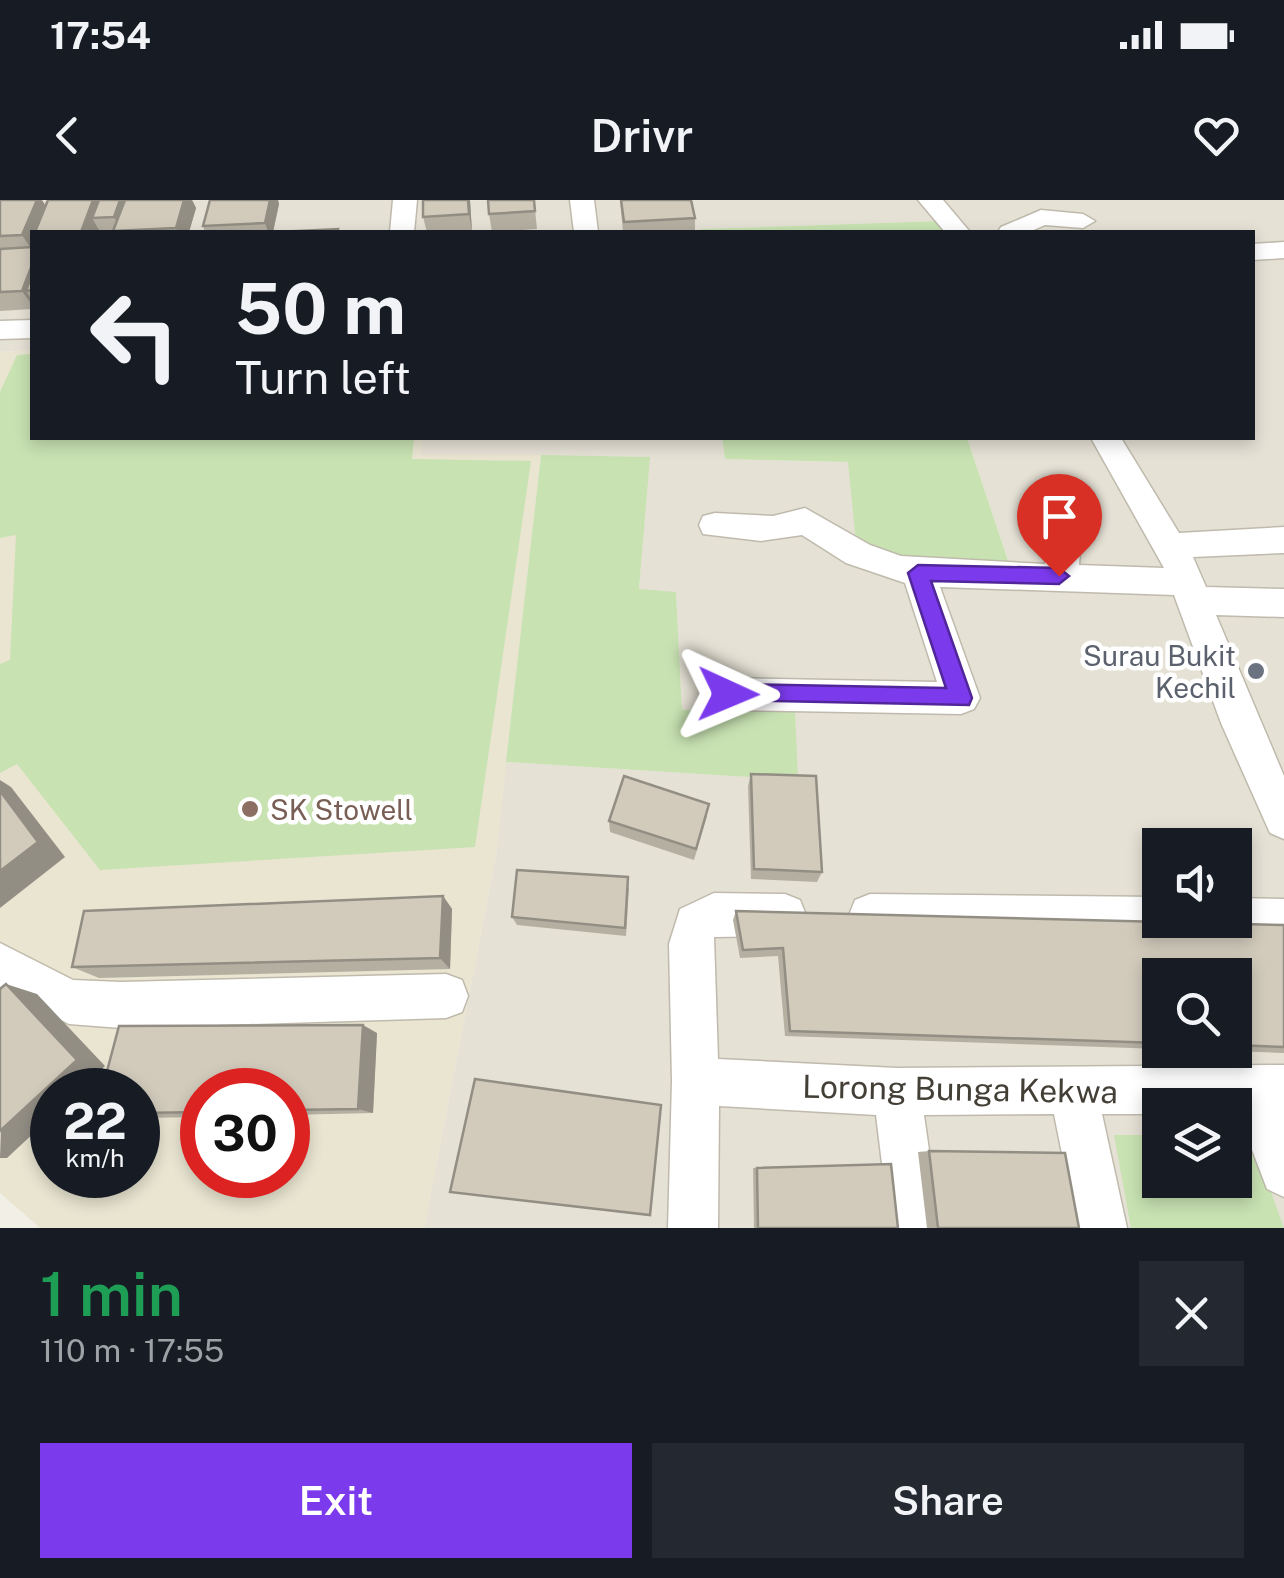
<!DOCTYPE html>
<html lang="en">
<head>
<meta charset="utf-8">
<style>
	:root { --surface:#171b24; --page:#242831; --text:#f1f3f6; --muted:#9ea1a6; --accent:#7c3aed }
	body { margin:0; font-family:"Public Sans",sans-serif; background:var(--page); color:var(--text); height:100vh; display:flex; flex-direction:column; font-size:38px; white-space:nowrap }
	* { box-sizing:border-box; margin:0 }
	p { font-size:32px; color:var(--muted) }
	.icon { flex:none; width:55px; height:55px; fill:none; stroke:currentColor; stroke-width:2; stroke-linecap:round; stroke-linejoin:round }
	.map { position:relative; height:1028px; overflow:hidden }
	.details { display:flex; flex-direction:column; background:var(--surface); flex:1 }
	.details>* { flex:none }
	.banner { position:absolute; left:30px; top:30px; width:1225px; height:210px; border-radius:0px; box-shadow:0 5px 15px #0003; background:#171b24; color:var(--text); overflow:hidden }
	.buttons { position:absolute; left:1142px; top:628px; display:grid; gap:20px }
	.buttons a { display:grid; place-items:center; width:110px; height:110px; border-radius:0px; background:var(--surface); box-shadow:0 5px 15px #0003; font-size:50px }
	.speed { position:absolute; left:30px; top:868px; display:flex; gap:20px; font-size:50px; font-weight:700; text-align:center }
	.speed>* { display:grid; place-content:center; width:130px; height:130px; border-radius:50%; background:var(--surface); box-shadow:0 5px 15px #0003; line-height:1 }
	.speed small { font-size:25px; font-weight:400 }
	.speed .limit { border:15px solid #d22; background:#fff; color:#111 }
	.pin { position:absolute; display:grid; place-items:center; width:85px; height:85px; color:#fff; margin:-102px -42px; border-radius:50% 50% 50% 0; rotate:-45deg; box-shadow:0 0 10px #0007 }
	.pin .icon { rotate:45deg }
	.me { position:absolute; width:110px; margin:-55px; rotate:91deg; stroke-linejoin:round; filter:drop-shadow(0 0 8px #0008) }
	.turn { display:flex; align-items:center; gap:35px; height:210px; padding:0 40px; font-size:45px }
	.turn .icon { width:130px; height:130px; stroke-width:2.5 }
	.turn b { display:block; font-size:70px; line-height:85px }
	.round { display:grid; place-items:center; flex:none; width:105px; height:105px; border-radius:0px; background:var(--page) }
	.headline { display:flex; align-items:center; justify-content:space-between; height:170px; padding:0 40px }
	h1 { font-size:60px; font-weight:600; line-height:75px; color:#1e9e55 }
	.primary-button { display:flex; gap:20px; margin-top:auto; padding:20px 40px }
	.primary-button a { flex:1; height:115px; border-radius:0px; background:var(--accent); color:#fff; font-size:40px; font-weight:600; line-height:115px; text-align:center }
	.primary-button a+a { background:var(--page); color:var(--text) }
	.status { display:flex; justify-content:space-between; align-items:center; height:70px; padding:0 50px; background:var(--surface); direction:ltr }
	.status svg { height:28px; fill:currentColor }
	header { display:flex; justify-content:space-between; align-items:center; height:130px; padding:0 40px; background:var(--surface); font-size:45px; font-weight:600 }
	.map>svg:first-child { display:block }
	.residential { fill:#e5e1d5; fill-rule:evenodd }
	.education { fill:#e9e5d1; fill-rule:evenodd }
	.green { fill:#c8e2b2 }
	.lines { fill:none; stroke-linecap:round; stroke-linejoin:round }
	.minor-casing { stroke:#bfbaac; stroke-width:3 }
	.minor { fill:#fff; fill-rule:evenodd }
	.wall { fill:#b5afa2 }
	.shaded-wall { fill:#938e84 }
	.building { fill:#d2cbbc; stroke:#938e84; stroke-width:2.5 }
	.route { fill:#7c3aed; stroke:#51269a; stroke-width:2.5 }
	.worship-dot { fill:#6b7280; stroke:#fff; stroke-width:4 }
	.education-dot { fill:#8d6e63; stroke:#fff; stroke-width:4 }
	.labels { text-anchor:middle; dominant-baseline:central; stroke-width:9; stroke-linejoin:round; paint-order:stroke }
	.worship-label { font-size:28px; fill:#5b616d; stroke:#fff; text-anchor:end }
	.education-label { font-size:28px; fill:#785e54; stroke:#fff; text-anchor:start }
	.near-street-label { font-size:32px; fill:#433f36; stroke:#fff }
</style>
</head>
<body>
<div class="status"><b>17:54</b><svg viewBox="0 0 49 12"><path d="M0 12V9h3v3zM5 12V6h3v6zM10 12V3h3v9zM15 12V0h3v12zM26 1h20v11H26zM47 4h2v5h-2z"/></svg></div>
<header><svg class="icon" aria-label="back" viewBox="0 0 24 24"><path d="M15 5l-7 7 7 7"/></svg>Drivr<svg class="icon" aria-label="heart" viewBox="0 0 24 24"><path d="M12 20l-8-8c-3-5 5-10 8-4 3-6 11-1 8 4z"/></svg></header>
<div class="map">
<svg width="1284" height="1028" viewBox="0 0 1284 1028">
	<rect width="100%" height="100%" fill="#f1efe6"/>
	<path class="residential" d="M0,0h1284v1028h-860l72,-373 10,-93 291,18 -2,-71 -113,1 -6,-117 -37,-3 10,-133 -229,-2 2,-17h300l3,21 124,3 161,103 -43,-127h285v-206h-304l-8,-11 -239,8v3h-669v118l-32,2zM1160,645h75v75h-75zM1160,775h75v75h-75zM1160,905h75v75h-75z"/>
	<path class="education" d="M32,150v88h390l-1,17h120l-45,400 -72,373h-384l-40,-35v-841zM52,890h86v85h-86zM202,890h86v85h-86z"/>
	<g class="green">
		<path d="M941,21l7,11h-247v-3z"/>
		<path d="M32,154v84h382l-2,21 119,2 -56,386 -375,23 -83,-106 -17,9v-109l10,-4 6,-125 -16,3v-146l17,-37z"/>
		<path d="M722,238h245l43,128 -100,-3 -54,-20 -8,-81 -123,-3z"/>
		<path d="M541,255l109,2 -11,132 37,3 6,118 113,-1 3,71 -292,-18z"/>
		<path d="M1114,935h46v45h75v-44h16l33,92h-153z"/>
	</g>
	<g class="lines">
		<g class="minor-casing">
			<g id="minor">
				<path d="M393,0h24l-3,32h-24z"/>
				<path d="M570,0h24l4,32h-24z"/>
				<path d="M918,0h25l27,32h-25z"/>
				<path d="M1041,10l42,4 12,7 -12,7 -38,-3 -16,7h-31l3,-5z"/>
				<path d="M1284,42v16l-32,2v-16z"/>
				<path d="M32,120v18l-32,1v-18z"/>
				<path d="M1091,238h30l58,95 105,-6v26l-91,4 13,30 78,2v28l-68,-2 68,161v63l-14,-6 -49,-110 -47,-128 -234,-8 40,111 -6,11 -13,5 -233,-4 -13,-5 -5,-11 5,-11 13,-5 209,4 -32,-99 -59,-20 -44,-28 -41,6 -58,-7 -4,-9 4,-9 12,-3 58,3 32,-8 65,37 31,11 144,8 5,-41 4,-9 12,-3 12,3 4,9 -3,42 85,3z"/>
				<path d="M714,693l71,1 15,6 6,15 -6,15 -15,6 -71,1 4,122 179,9 387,-3v132l-17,-8 -32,-84h-75v9h-58l25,114h-50l-23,-114 -130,1 16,113h-50l-14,-113 -157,-9 -1,122h-50l4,-147 -3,-137 11,-35z"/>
				<path d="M870,694l290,3v23h21l-6,13 -15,6 -290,-3 -15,-6 -6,-15 6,-15z"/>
				<path d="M1235,698l49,1v42l-49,-1 -15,-6 -6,-14h21z"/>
				<path d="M0,743l73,37 48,2 325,-8 16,6 6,16 -6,16 -16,6 -325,10 -52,-4 -69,-35z"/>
			</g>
		</g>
		<use href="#minor" class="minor"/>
	</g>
	<g class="wall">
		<path d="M0,0l46,6 2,-6h144l4,8 -7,24h-89l-1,-2 -1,2h-66v77l-32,2z"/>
		<path d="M210,0h68l1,4 -6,28h-68l-2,-6z"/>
		<path d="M470,0l2,32h-45l-4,-15z"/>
		<path d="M534,0l3,29 -45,3 -3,-18z"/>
		<path d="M620,0l75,18v14h-72z"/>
		<path d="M751,574l71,98 -5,10 -66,-3 -3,-93z"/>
		<path d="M707,616l-13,44 -84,-28 -1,-11z"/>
		<path d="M629,687l-3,49 -109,-11 -5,-8z"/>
		<path d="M443,696l9,13 -2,60 -351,9 -27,-11z"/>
		<path d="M736,711l548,14v128l-83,-3h34v-75h-75v74l-375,-13 -7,-80 -38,2 -7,-38z"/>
		<path d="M377,833l-4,80 -85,2v-25h-86v27l-64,1v-28z"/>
		<path d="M929,951l150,77h-152l-9,-76z"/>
		<path d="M753,968h4l141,60h-144z"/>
	</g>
	<g class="shaded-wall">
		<path d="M37,0h5l8,13 -8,19h-10v18l-10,-15z"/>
		<path d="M93,0h6l-7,18 7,12 -1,2h-17z"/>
		<path d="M120,0h8l-6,31 -8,-14z"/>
		<path d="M184,0h8l4,8 -7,24h-11l-2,-4z"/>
		<path d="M270,0h8l1,4 -6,28h-5l-3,-9z"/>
		<path d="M468,0h2l2,32 -3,-18z"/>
		<path d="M32,65v25l-6,1 6,9v5l-10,-14z"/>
		<path d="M0,580l11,7 54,70 -65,51z"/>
		<path d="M443,696l9,13 -2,60 -10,-11z"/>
		<path d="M6,784l31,10 68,72 -25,24h-28v26l-45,42h-7z"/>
		<path d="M363,825l14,8 -4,80 -15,-4z"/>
	</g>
	<g class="building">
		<path d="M0,0h37l-15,35 -22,1z"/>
		<path d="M48,0h45l-12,32h-46z"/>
		<path d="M99,0h21l-6,17 -22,1z"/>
		<path d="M125,0h59l-8,28 -63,3z"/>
		<path d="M210,0h60l-5,23 -62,3z"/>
		<path d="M423,0h45l1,14 -46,3z"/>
		<path d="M488,0h46l1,11 -46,3z"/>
		<path d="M621,0h70l4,18 -71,4z"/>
		<path d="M338,29l-1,3h-61z"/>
		<path d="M32,47v18l-10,26 -22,1v-43z"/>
		<path d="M32,74v16l-6,1z"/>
		<path d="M751,574l65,2 6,96 -68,-3z"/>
		<path d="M624,576l85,28 -13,45 -87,-28z"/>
		<path d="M0,591l38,51 -38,29z"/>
		<path d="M517,670l111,7 -3,51 -113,-11z"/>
		<path d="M443,696l-3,62 -368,9 12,-56z"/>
		<path d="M736,711l548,14v122l-49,-2v-70h-75v68l-370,-12 -7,-83 -40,2z"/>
		<path d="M6,784l71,76 -77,71v-142z"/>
		<path d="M363,825l-5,84 -70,1v-20h-86v22l-64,1v-23h-36l17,-64z"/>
		<path d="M475,879l186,26 -11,110 -200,-23z"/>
		<path d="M929,951l136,2 14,75h-141z"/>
		<path d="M891,964l7,64h-140l-1,-60z"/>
	</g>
	<path class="route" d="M918,365l141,3 10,8 -10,8 -128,-3 41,117 -3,7 -249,-5 -3,-6 3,-7 8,-3 218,4 -38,-115z"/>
	<circle class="worship-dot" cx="1256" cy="471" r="10"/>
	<circle class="education-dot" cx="250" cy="609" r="10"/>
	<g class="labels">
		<g class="worship-label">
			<text x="1236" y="455">Surau Bukit<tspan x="1236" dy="32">Kechil</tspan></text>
		</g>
		<g class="education-label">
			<text x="270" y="609">SK Stowell</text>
		</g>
		<g class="near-street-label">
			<text transform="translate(960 889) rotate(1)">Lorong Bunga Kekwa</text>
		</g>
	</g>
</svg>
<div class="buttons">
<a><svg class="icon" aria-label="sound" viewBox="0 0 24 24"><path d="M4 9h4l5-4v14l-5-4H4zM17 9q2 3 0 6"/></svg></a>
<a><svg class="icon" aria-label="search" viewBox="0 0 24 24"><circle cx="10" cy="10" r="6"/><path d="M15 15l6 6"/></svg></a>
<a><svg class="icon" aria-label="layers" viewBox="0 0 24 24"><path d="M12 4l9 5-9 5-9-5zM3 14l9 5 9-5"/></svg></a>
</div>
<div class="speed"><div>22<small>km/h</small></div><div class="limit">30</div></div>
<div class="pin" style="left:1059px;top:376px;background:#d93025"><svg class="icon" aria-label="arrive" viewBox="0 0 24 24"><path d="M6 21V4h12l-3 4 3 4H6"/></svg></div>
<svg class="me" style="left:728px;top:494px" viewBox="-20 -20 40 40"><path d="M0-17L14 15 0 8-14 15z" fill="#7c3aed" stroke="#fff" stroke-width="4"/></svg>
<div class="banner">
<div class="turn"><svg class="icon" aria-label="left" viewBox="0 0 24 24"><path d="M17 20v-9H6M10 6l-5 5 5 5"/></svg><div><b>50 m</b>Turn left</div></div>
</div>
</div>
<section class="details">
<div class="headline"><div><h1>1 min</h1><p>110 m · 17:55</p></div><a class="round"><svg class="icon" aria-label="close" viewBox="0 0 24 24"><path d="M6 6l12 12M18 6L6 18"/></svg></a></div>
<div class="primary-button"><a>Exit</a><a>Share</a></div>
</section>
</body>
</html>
